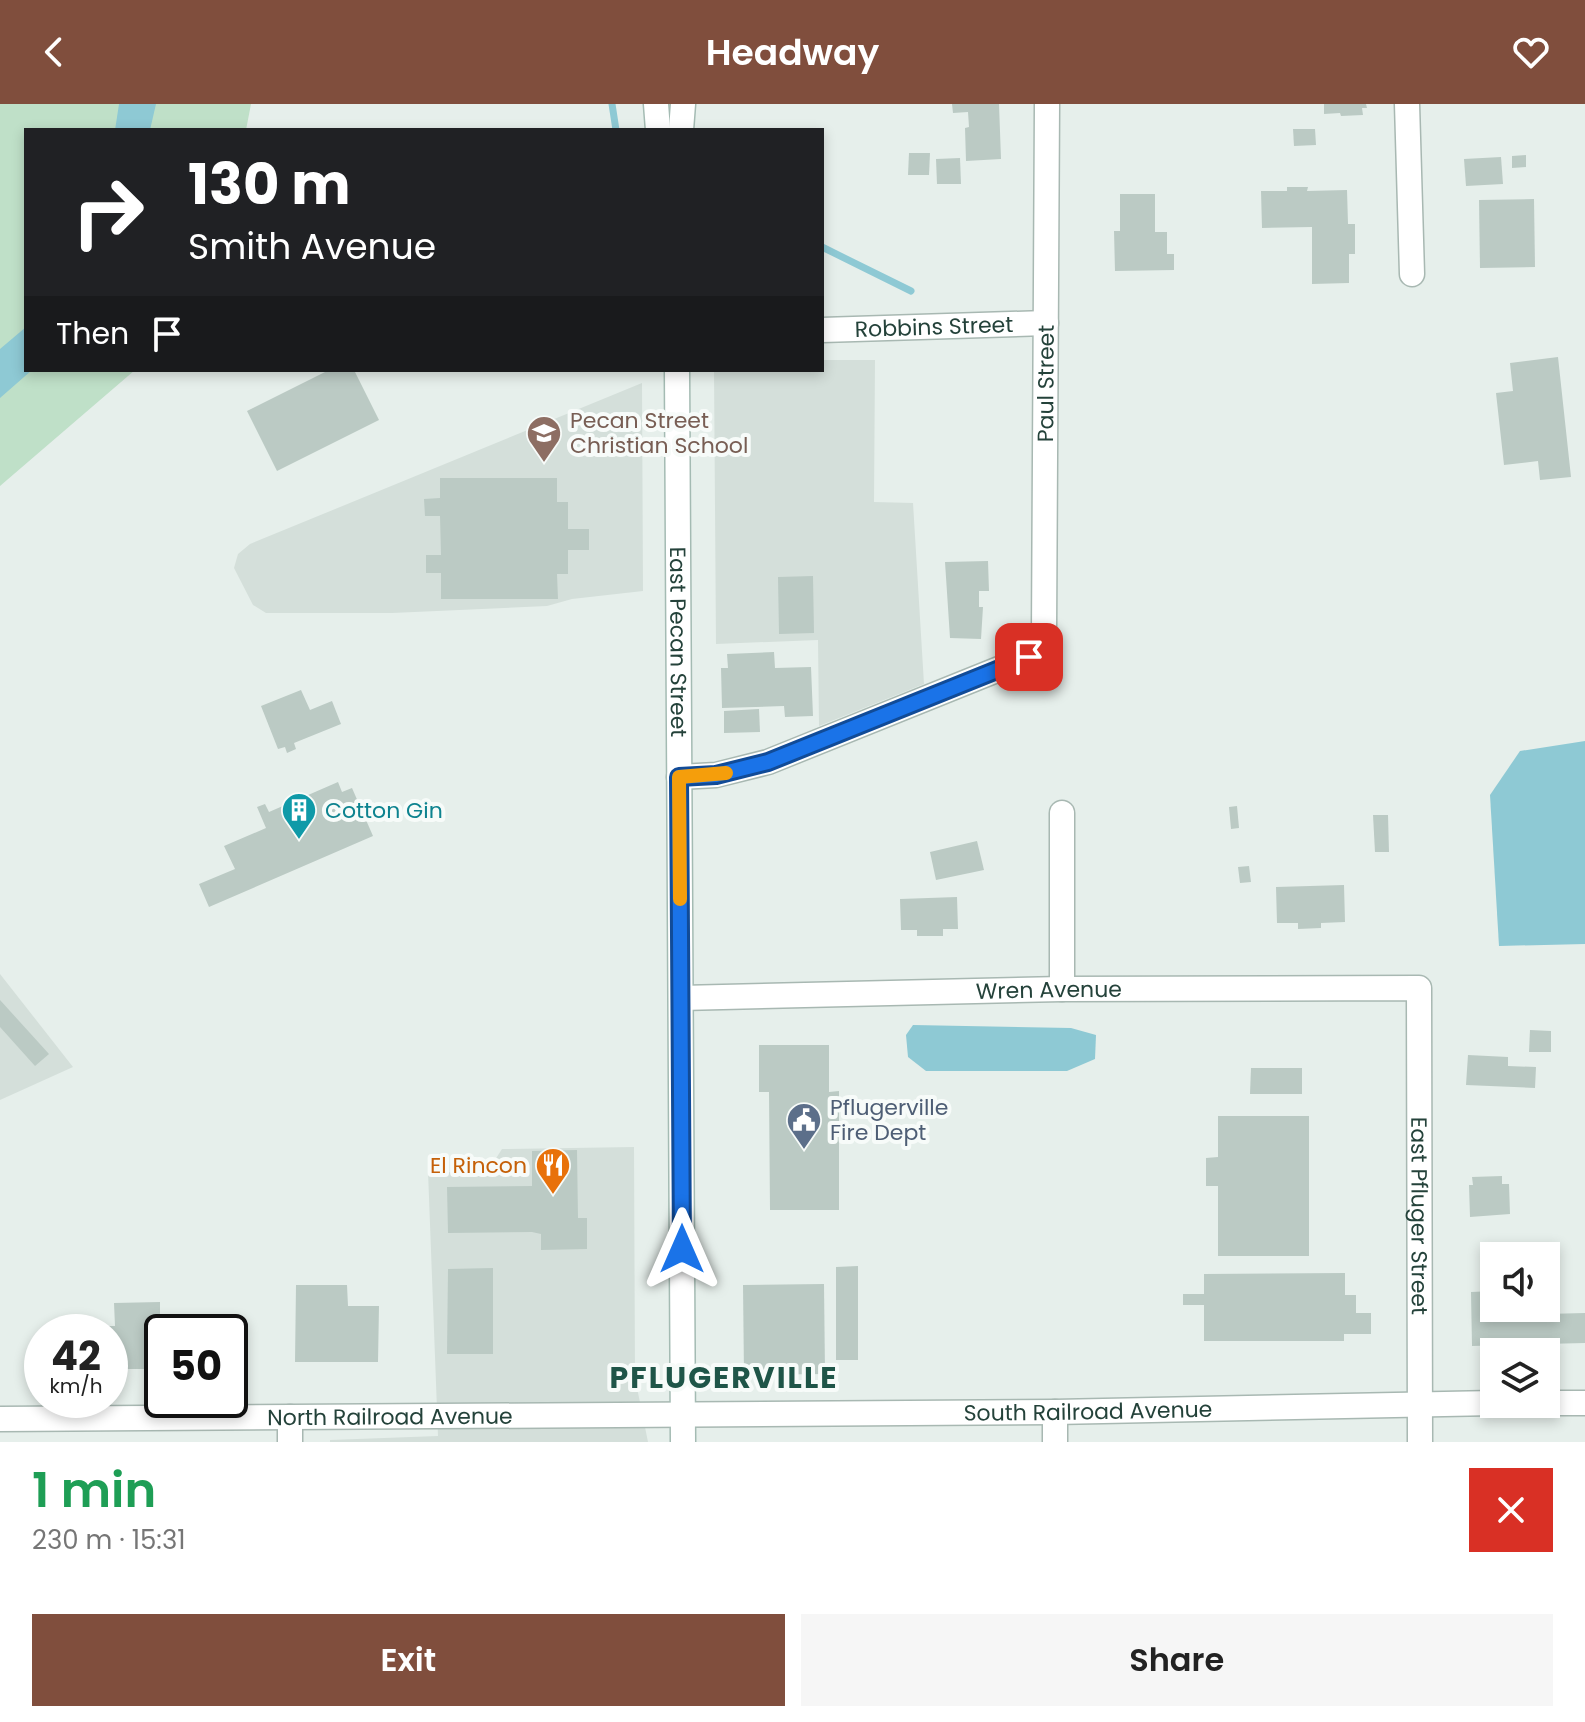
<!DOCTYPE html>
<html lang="en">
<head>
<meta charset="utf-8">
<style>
	:root { --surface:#fff; --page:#f6f6f6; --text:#222; --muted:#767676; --accent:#804e3d }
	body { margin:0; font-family:Poppins,sans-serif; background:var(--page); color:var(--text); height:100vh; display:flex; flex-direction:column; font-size:30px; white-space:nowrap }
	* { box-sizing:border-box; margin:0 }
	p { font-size:26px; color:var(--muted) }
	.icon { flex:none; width:44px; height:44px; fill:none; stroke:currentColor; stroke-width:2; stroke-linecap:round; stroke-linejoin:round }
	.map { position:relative; height:1338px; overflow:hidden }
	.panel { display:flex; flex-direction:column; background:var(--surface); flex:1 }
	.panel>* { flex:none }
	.top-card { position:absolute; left:24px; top:24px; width:800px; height:244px; border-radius:0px; box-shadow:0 4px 12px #0003; background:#202124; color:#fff; overflow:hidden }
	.buttons { position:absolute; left:1480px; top:1138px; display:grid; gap:16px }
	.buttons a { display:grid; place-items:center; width:80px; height:80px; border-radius:0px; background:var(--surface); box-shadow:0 4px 12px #0003; font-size:40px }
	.speed { position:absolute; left:24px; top:1210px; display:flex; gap:16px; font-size:40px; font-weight:700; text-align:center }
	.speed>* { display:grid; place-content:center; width:104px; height:104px; border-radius:50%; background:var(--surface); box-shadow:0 4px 12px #0003; line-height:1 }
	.speed small { font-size:20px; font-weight:400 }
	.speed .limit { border:4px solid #111; border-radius:12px; background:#fff; color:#111 }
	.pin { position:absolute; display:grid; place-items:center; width:68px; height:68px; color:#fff; margin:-34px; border-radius:16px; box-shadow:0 4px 12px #0006 }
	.me { position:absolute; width:88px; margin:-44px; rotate:0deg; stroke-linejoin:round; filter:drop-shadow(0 0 6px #0008) }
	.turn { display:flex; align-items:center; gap:28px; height:168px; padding:0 32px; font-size:36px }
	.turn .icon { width:104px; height:104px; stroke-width:2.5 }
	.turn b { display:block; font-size:56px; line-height:68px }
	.then { display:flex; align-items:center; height:76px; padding:0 32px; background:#0003; gap:16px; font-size:30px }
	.round { display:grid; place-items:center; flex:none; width:84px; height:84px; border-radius:0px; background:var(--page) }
	.summary { display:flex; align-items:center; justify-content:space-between; height:136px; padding:0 32px }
	h1 { font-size:48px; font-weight:600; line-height:60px; color:#1e9e55 }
	.action { display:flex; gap:16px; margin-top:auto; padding:16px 32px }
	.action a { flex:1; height:92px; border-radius:0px; background:var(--accent); color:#fff; font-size:32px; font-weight:600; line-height:92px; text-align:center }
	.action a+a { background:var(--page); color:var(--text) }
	header { display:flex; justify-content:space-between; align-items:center; height:104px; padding:0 32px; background:var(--accent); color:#fff; font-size:36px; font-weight:600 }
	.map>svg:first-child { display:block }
	.built { fill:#d4dfda }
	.green { fill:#bfe0c8 }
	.water { fill:#8ec9d4 }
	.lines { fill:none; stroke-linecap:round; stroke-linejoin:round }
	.stream { stroke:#8ec9d4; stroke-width:7 }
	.building { fill:#bbcac4 }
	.minor-casing { stroke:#a8b8b2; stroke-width:27 }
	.tertiary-casing { stroke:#a8b8b2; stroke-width:27 }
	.secondary-casing { stroke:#a4bbb3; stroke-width:27 }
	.minor { stroke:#fff; stroke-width:24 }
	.tertiary { stroke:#fff; stroke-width:24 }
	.secondary { stroke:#fff; stroke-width:24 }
	.route-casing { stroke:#114b97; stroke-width:20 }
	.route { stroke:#1a73e8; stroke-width:14 }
	.slow { stroke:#f59e0b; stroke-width:14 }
	.labels { text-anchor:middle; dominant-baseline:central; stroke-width:8; stroke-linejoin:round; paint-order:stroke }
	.street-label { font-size:22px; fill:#24423a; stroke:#f7fbf9 }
	.education-label { font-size:22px; fill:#785e54; stroke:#f7fbf9; text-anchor:start }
	.culture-label { font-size:22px; fill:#0d838f; stroke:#f7fbf9; text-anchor:start }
	.service-label { font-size:22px; fill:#4e5e75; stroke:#f7fbf9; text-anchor:start }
	.food-label { font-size:22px; fill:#c56008; stroke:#f7fbf9; text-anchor:end }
	.district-label { font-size:30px; font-weight:bold; letter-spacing:2px; fill:#1f5548; stroke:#f7fbf9 }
</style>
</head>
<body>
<header><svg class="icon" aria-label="back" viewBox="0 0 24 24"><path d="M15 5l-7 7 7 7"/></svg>Headway<svg class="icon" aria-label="heart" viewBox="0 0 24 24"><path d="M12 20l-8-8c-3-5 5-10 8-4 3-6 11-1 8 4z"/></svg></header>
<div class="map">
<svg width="1585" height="1338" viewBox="0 0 1585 1338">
	<rect width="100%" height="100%" fill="#e6efeb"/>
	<g class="built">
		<path d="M822,256h53l-1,142 39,1 11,181 -105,42 -1,-86 -102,4 -2,-274h108z"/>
		<path d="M642,279l1,208 -71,8 -25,7 -155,7h-126l-13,-8 -19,-37 4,-14 12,-10z"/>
		<path d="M0,870l73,93 -73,33z"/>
		<path d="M634,1043l1,231 13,64h-318v-2l108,-4 -10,-265 58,3 16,-25z"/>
	</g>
	<path class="green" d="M0,0h251l-5,26h-220v240h109l-135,116z"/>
	<g class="water">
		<path d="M119,0h37l-6,26h-35z"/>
		<path d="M26,223v43h6l-32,28v-49z"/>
		<path d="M1585,637v203l-86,2 -9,-151 30,-44z"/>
		<path d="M913,921l158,3 25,7 -1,24 -28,12h-141l-18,-14 -2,-22z"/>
	</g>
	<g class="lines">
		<g class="stream">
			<path d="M612,0l4,26"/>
			<path d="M822,143l89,44"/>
		</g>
	</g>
	<g class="building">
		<path d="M952,0h47l2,55 -35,2 -1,-33 4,-1 -1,-15 -15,1z"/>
		<path d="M1324,0h42l1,4h-5l1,7 -22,1 -1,-3 -16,1z"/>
		<path d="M1293,25h22l1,16 -22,1z"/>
		<path d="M909,49h21l-1,22h-21z"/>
		<path d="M1526,51v12l-14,1v-12z"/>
		<path d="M1501,53l2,27 -37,2 -2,-27z"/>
		<path d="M960,54l1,26h-24l-1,-25z"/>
		<path d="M1287,83h21l-1,4 40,-1 1,34h7v30h-6v29l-37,1v-57l-50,1 -1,-37h26z"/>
		<path d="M1120,90h35v38h12v22h7v16l-59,1 -1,-40h6z"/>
		<path d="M1534,95l1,68 -55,1 -1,-68z"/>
		<path d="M1558,253l13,120 -31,3 -2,-19 -34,4 -8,-72 17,-2 -3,-28z"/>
		<path d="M329,266h25l25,50 -102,51 -30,-60z"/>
		<path d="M440,374h117v24h11v27h21v21h-21v24h-11l1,25h-117v-26h-15v-18h15l-1,-39h-15l-1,-17 16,-1z"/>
		<path d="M988,457l1,30h-10v16h4l-2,32 -31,-1 -5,-76z"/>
		<path d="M813,472l1,57 -35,1 -1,-57z"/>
		<path d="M774,548l1,16 36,-1 2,49 -28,1 -1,-11 -62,2 -1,-40h7l-1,-14z"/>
		<path d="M301,586l9,20 22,-9 9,23 -47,19 2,6 -9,4 -2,-6 -7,2 -17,-43z"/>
		<path d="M759,605l1,23 -36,1v-22z"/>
		<path d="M338,678l4,10 10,-4 21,48 -164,71 -10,-23 36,-15 -11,-23 42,-18 -9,-21 8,-3 4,8z"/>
		<path d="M1237,702l2,22 -8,1 -2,-22z"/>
		<path d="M1373,711h15l1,37h-14z"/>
		<path d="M977,737l7,29 -48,10 -6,-28z"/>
		<path d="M1249,762l2,16 -11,1 -2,-16z"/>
		<path d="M1344,781l1,37 -24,1v5l-23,1v-6h-21l-1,-36z"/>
		<path d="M957,793l1,32h-15v7h-26v-6h-16l-1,-31z"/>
		<path d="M0,896l49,54 -14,12 -35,-39z"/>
		<path d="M1530,926l21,1v21h-22z"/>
		<path d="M759,941h70v47l10,-1v119h-69l-1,-118h-10z"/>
		<path d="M1468,951l40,2v9l28,1 -1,21 -69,-3z"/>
		<path d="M1251,964h51v26h-52z"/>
		<path d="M1218,1012h91v140h-91v-70h-12v-28l12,-1z"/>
		<path d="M577,1046l1,68h9v31l-46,1v-16l-9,-2 -84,1 -1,-46 85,-1v-35z"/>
		<path d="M1502,1072v8h7l1,30 -40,3 -1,-32h4l-1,-8z"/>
		<path d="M858,1162v94h-22v-93z"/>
		<path d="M493,1164v86h-46l1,-85z"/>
		<path d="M1345,1169v22h11v18h15v21h-27v7h-140v-36h-21v-11h21v-20z"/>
		<path d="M824,1180l1,90 -81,1 -1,-90z"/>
		<path d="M296,1181h51l1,21h31l-1,56h-83z"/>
		<path d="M1494,1187v17h52v6l39,-1v30l-113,3 -1,-54z"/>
		<path d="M160,1198v23h5v7h-3v13h-4v24h-48v-37h-57v-6h62l-1,-23z"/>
	</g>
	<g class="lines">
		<g class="minor-casing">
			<g id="minor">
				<path d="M1407,0l5,170"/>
				<path id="s1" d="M822,226l224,-7"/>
				<path id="s2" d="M679,673l37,-2 52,-13 261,-105 15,-23 3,-530"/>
				<path d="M1062,885v-176"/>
				<path id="s3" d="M681,894l381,-9 357,-1 1,454"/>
				<path d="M1055,1308v30"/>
				<path d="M290,1313v25"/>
			</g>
		</g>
		<g class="tertiary-casing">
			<g id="tertiary">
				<path d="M1546,1299h39"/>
				<path id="s4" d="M0,1315l1055,-7 439,-9"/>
			</g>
		</g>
		<g class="secondary-casing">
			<g id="secondary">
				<path d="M656,0l2,26"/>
				<path d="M681,26l2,-26"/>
				<path id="s5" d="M677,266l6,1072"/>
			</g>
		</g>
		<use href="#minor" class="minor"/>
		<use href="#tertiary" class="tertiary"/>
		<use href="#secondary" class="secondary"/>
	</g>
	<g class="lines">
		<g class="route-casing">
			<path id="route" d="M682,1145l-3,-472 37,-2 52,-13 261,-105"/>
		</g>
		<use href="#route" class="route"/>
		<path class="slow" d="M680,795l-1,-122 47,-4"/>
	</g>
	<defs>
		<g id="school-pin" transform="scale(1.8)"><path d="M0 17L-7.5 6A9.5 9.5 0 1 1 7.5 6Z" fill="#8d6e63" stroke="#f7fbf9"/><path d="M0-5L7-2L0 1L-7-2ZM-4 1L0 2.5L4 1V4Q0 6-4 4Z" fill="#fff"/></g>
		<g id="building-pin" transform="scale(1.8)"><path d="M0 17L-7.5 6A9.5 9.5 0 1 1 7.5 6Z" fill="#0f9aa8" stroke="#f7fbf9"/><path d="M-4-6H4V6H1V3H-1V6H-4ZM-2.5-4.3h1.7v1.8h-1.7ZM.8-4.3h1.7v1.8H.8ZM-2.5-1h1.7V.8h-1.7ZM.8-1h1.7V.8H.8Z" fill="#fff"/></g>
		<g id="civic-pin" transform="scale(1.8)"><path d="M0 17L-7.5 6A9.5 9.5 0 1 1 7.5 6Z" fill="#5c6f8a" stroke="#f7fbf9"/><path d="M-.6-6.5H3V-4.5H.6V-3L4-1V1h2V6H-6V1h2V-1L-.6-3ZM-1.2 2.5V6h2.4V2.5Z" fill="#fff"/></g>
		<g id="restaurant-pin" transform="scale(1.8)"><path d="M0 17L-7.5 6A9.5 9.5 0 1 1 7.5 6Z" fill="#e8710a" stroke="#f7fbf9"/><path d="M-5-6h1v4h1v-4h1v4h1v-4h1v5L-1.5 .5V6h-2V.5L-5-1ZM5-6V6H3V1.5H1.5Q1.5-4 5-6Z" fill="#fff"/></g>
	</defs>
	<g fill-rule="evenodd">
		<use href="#school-pin" x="544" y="329"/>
		<use href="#building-pin" x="299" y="706"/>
		<use href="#civic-pin" x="804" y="1016"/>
		<use href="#restaurant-pin" x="553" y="1061"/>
	</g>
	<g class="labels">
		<g class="street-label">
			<text stroke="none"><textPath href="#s1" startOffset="112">Robbins Street</textPath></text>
			<text stroke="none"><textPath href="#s2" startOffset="650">Paul Street</textPath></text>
			<text stroke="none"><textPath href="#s5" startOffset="272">East Pecan Street</textPath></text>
			<text stroke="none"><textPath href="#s3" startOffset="368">Wren Avenue</textPath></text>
			<text stroke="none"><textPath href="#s3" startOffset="966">East Pfluger Street</textPath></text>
			<text stroke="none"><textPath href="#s4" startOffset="1088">South Railroad Avenue</textPath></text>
			<text stroke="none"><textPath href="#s4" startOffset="390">North Railroad Avenue</textPath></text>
		</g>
		<g class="education-label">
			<text x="570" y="316">Pecan Street<tspan x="570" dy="25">Christian School</tspan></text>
		</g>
		<g class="culture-label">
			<text x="325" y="706">Cotton Gin</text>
		</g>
		<g class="service-label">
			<text x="830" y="1003">Pflugerville<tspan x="830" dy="25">Fire Dept</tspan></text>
		</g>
		<g class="food-label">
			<text x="527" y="1061">El Rincon</text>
		</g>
		<g class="district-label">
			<text x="724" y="1273">PFLUGERVILLE</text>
		</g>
	</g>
</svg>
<div class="buttons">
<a><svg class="icon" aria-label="sound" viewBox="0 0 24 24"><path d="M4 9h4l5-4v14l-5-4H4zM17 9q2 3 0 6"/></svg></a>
<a><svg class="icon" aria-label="layers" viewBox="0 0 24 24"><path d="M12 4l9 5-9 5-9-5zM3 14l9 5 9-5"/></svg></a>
</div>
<div class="speed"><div>42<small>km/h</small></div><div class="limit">50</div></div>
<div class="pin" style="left:1029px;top:553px;background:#d93025"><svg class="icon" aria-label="arrive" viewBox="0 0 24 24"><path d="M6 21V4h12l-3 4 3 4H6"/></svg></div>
<svg class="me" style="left:682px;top:1145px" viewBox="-20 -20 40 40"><path d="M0-17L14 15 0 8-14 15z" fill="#1a73e8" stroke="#fff" stroke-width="4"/></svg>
<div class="top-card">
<div class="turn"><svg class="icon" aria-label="right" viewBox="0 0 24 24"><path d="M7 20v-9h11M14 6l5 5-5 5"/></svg><div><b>130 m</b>Smith Avenue</div></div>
<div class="then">Then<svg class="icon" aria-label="arrive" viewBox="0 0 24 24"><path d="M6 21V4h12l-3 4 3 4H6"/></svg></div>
</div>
</div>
<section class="panel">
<div class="summary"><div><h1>1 min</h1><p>230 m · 15:31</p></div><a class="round" style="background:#d93025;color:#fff"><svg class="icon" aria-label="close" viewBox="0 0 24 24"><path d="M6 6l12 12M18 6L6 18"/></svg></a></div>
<div class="action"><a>Exit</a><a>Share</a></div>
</section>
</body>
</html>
